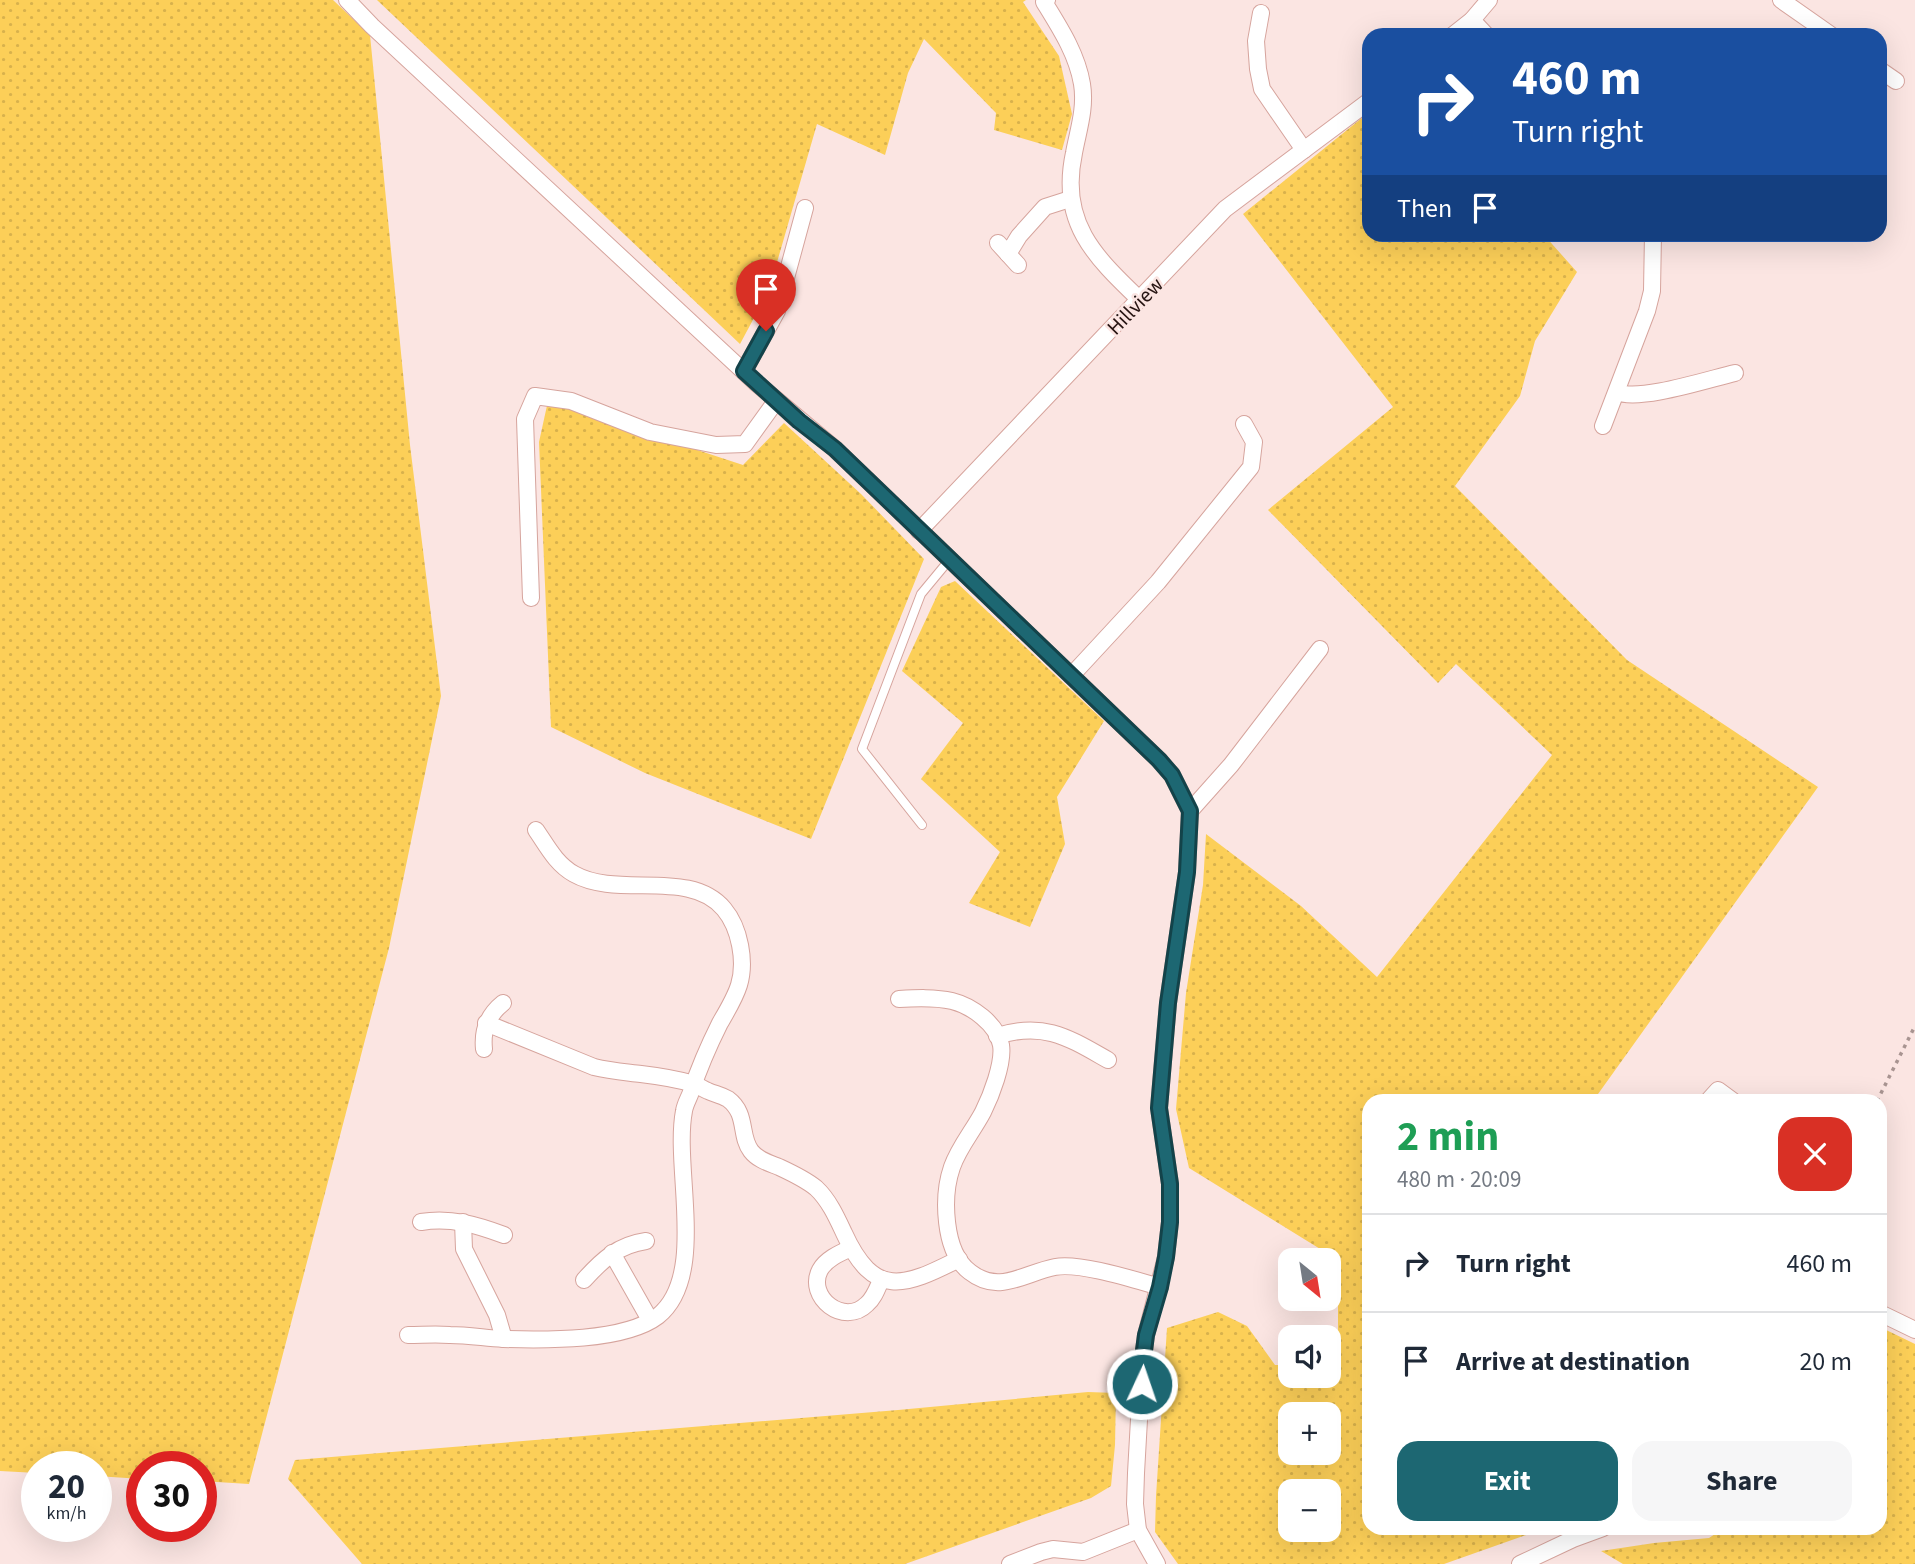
<!DOCTYPE html>
<html lang="en">
<head>
<meta charset="utf-8">
<style>
	:root { --surface:#fff; --page:#f6f6f7; --text:#1f2937; --muted:#747a83; --line:#e0e1e3; --accent:#1d6772 }
	body { margin:0; font-family:"Source Sans 3",sans-serif; background:var(--page); color:var(--text); height:100vh; display:flex; flex-direction:column; font-size:26px; white-space:nowrap }
	* { box-sizing:border-box; margin:0 }
	p { font-size:23px; color:var(--muted) }
	.icon { flex:none; width:38px; height:38px; fill:none; stroke:currentColor; stroke-width:2; stroke-linecap:round; stroke-linejoin:round }
	.map { position:relative; flex:1; overflow:hidden }
	.drawer { position:absolute; left:1362px; top:1094px; width:525px; height:441px; display:flex; flex-direction:column; background:var(--surface); border-radius:21px; box-shadow:0 7px 28px #0002 }
	.drawer>* { flex:none }
	.top-card { position:absolute; left:1362px; top:28px; width:525px; height:214px; border-radius:21px; box-shadow:0 7px 28px #0002; background:#1a4fa0; color:#fff; overflow:hidden }
	.needle { width:46px; rotate:150deg }
	.controls { position:absolute; left:1278px; top:1248px; display:grid; gap:14px }
	.controls a { display:grid; place-items:center; width:63px; height:63px; border-radius:14px; background:var(--surface); box-shadow:0 7px 28px #0002; font-size:35px }
	.speed { position:absolute; left:21px; top:1451px; display:flex; gap:14px; font-size:35px; font-weight:700; text-align:center }
	.speed>* { display:grid; place-content:center; width:91px; height:91px; border-radius:50%; background:var(--surface); box-shadow:0 7px 28px #0002; line-height:1 }
	.speed small { font-size:18px; font-weight:400 }
	.speed .limit { border:10px solid #d22; background:#fff; color:#111 }
	.pin { position:absolute; display:grid; place-items:center; width:60px; height:60px; color:#fff; margin:-72px -30px; border-radius:50% 50% 50% 0; rotate:-45deg; box-shadow:0 0 7px #0007 }
	.pin .icon { rotate:45deg }
	.me { position:absolute; width:77px; margin:-38px; rotate:3deg; stroke-linejoin:round; filter:drop-shadow(0 0 5px #0008) }
	.turn { display:flex; align-items:center; gap:24px; height:147px; padding:0 35px; font-size:32px }
	.turn .icon { width:91px; height:91px; stroke-width:2.5 }
	.turn b { display:block; font-size:49px; line-height:60px }
	.then { display:flex; align-items:center; height:66px; padding:0 35px; background:#0003; gap:14px; font-size:26px }
	.round { display:grid; place-items:center; flex:none; width:74px; height:74px; border-radius:21px; background:var(--page) }
	.overview { display:flex; align-items:center; justify-content:space-between; height:119px; padding:0 35px }
	h1 { font-size:42px; font-weight:700; line-height:52px; color:#1e9e55 }
	.action { display:flex; gap:14px; margin-top:auto; padding:14px 35px }
	.action a { flex:1; height:80px; border-radius:21px; background:var(--accent); color:#fff; font-size:28px; font-weight:700; line-height:80px; text-align:center }
	.action a+a { background:var(--page); color:var(--text) }
	ul { padding:0; list-style:none }
	li { display:flex; align-items:center; gap:21px; height:98px; padding:0 35px; border-top:2px solid var(--line) }
	li div { flex:1 }
	li b { display:block; font-size:26px }
	li em { font-style:normal }
	.map>svg:first-child { display:block }
	.grass { fill:url(#grass-dots); fill-rule:evenodd }
	.lines { fill:none; stroke-linecap:round; stroke-linejoin:round }
	.service-casing { stroke:#d6a49d; stroke-width:10 }
	.minor-casing { stroke:#d6a49d; stroke-width:18 }
	.path { stroke:#a89491; stroke-width:3.5; stroke-dasharray:3.5 5; stroke-linecap:butt }
	.service { stroke:#fff; stroke-width:8 }
	.minor { stroke:#fff; stroke-width:16 }
	.route-casing { stroke:#13434a; stroke-width:18 }
	.route { stroke:#1d6772; stroke-width:12 }
	.labels { text-anchor:middle; dominant-baseline:central; stroke-width:5; stroke-linejoin:round; paint-order:stroke }
	.street-label { font-size:21px; fill:#261412; stroke:#fbe5e2 }
</style>
</head>
<body>
<div class="map">
<svg width="1915" height="1564" viewBox="0 0 1915 1564">
	<defs>
		<pattern id="grass-dots" width="8" height="8" patternUnits="userSpaceOnUse" patternTransform="scale(1.75)"><rect width="8" height="8" fill="#fccf58"/><path d="M2 2h.1M6 6h.1" fill="none" stroke="#d8b14c" stroke-width="1.8" stroke-linecap="round"/></pattern>
	</defs>
	<rect width="100%" height="100%" fill="#fbe5e2"/>
	<g class="grass">
		<path d="M0,0h333l37,35 40,410 31,251 -52,252 -140,536 -48,-3v-15h-59v13l-46,-3v-10h-59v7l-37,-2z"/>
		<path d="M377,0h649l-3,2 36,54 13,58 -10,36 -68,-20 2,-17 -72,-74 -16,34 -23,82 -68,-31 -48,166 -29,54z"/>
		<path d="M1368,113v121l176,1 33,37 -42,69 -15,55 -65,90 172,174 191,127 -225,314h-225v427h165l-1,5 -88,31h-266l-23,-32 1,-36 11,-168 51,-16 29,14 28,39h15v11h38v-10l10,-1v-105l-149,-92 -13,-59 10,-116 17,-108 3,-51 95,72 76,71 175,-222 -96,-91 -18,19 -170,-173 125,-103 -150,-193zM1328,1414v38h-38v-38zM1290,1491h38v39h-38z"/>
		<path d="M548,401l195,64 41,-42 77,71 63,65 -113,280 -166,-66 -94,-46 -12,-285z"/>
		<path d="M955,581l149,140 -47,76 8,47 -35,83 -61,-24 31,-51 -79,-73 42,-56 -61,-52 39,-84z"/>
		<path d="M1880,1327l35,17v220h-292l-22,-13 53,-8 55,-5 15,-10h156z"/>
		<path d="M1088,1392l28,1 -1,52 -4,41 -20,12 -186,66h-543l-74,-85 7,-19 603,-50z"/>
	</g>
	<g class="lines">
		<g class="service-casing">
			<path id="service" d="M922,825l-60,-76 59,-155 29,-35"/>
		</g>
		<g class="minor-casing">
			<g id="minor">
				<path d="M347,0l25,26 383,356 80,67 324,311 13,15 18,36 -3,61 -19,131 -9,105 11,76v38l-4,35 -20,78 -4,31 -6,107 -1,31 3,26 19,34"/>
				<path d="M1047,0l-3,2c16,26 33,52 38,82 4,24 -4,47 -8,69 -15,69 20,103 66,147"/>
				<path d="M1781,0l50,35"/>
				<path d="M1261,13l-5,28 2,28 4,20 42,61"/>
				<path d="M1472,20l14,15"/>
				<path d="M1453,35l19,-15 17,-20"/>
				<path d="M1880,70l16,11"/>
				<path d="M998,243l20,22"/>
				<path d="M1008,254l11,-18 26,-29 25,-8"/>
				<path d="M744,371l33,-60 28,-103"/>
				<path d="M1617,392c22,10 92,-13 118,-19"/>
				<path d="M1603,426l44,-115 5,-20 1,-57"/>
				<path d="M919,531l306,-322 143,-107"/>
				<path d="M531,598l-6,-179 10,-23 36,5 79,31 66,13 29,-1 31,-43"/>
				<path d="M1071,676l87,-94 93,-115 3,-25 -10,-18"/>
				<path d="M1190,811l41,-46 89,-116"/>
				<path d="M899,999c17,-1 36,-2 53,2 20,5 45,23 49,44 3,18 -10,51 -18,67 -10,19 -24,35 -31,55 -10,29 -9,85 18,105 29,23 54,1 85,-5 24,-5 80,13 105,20"/>
				<path d="M486,1023l108,44c16,4 31,5 47,7 17,2 36,5 53,10 5,2 9,5 14,7 7,3 13,4 20,8 20,15 11,36 23,52 7,9 18,12 28,16 13,6 26,12 37,21 13,12 21,30 28,45 30,66 60,54 115,26"/>
				<path d="M997,1036c47,-15 72,2 111,24"/>
				<path d="M484,1049c-2,-20 4,-34 19,-46"/>
				<path d="M1708,1101l10,-11 15,11"/>
				<path d="M421,1222c30,-5 56,3 83,13"/>
				<path d="M463,1222l1,27 33,66 7,24"/>
				<path d="M851,1248c-11,5 -25,11 -31,22 -14,27 24,57 47,34 7,-6 10,-15 14,-24"/>
				<path d="M612,1253l38,67"/>
				<path d="M584,1280c18,-20 34,-35 62,-39"/>
				<path d="M1880,1313l35,17"/>
				<path d="M408,1335c14,0 28,-1 42,0 18,0 35,3 53,4 41,1 121,3 155,-23 50,-40 15,-148 26,-205 1,-7 5,-13 7,-19 8,-24 18,-47 29,-69 7,-12 15,-25 19,-38 7,-23 1,-57 -15,-76 -34,-41 -106,-10 -150,-35 -18,-10 -27,-28 -38,-44"/>
				<path d="M1010,1564l31,-12 12,-3 30,3 55,-22"/>
				<path d="M1520,1564l53,-25 30,-11"/>
			</g>
		</g>
		<path class="path" d="M1877,1101l38,-75"/>
		<use href="#service" class="service"/>
		<use href="#minor" class="minor"/>
	</g>
	<g class="lines">
		<g class="route-casing">
			<path id="route" d="M766,331l-22,40 55,50 36,28 324,311 13,15 18,36 -3,61 -19,131 -9,105 11,76v38l-4,35 -6,30 -14,48 -4,31v18"/>
		</g>
		<use href="#route" class="route"/>
	</g>
	<g class="labels">
		<g class="street-label">
			<text transform="translate(1135 306) rotate(-46)">Hillview</text>
		</g>
	</g>
</svg>
<div class="controls">
<a><svg class="needle" viewBox="-14 -14 28 28"><path d="M0-13l5 13h-10z" fill="#e53935"/><path d="M0 13l5-13h-10z" fill="#747a83"/></svg></a>
<a><svg class="icon" aria-label="sound" viewBox="0 0 24 24"><path d="M4 9h4l5-4v14l-5-4H4zM17 9q2 3 0 6"/></svg></a>
<a>+</a>
<a>−</a>
</div>
<div class="speed"><div>20<small>km/h</small></div><div class="limit">30</div></div>
<div class="pin" style="left:766px;top:331px;background:#d93025"><svg class="icon" aria-label="arrive" viewBox="0 0 24 24"><path d="M6 21V4h12l-3 4 3 4H6"/></svg></div>
<svg class="me" style="left:1142px;top:1384px" viewBox="-20 -20 40 40"><circle r="17" fill="#1d6772" stroke="#fff" stroke-width="3"/><path d="M0-11L8 9 0 5-8 9z" fill="#fff"/></svg>
<div class="top-card">
<div class="turn"><svg class="icon" aria-label="right" viewBox="0 0 24 24"><path d="M7 20v-9h11M14 6l5 5-5 5"/></svg><div><b>460 m</b>Turn right</div></div>
<div class="then">Then<svg class="icon" aria-label="arrive" viewBox="0 0 24 24"><path d="M6 21V4h12l-3 4 3 4H6"/></svg></div>
</div>
<section class="drawer">
<div class="overview"><div><h1>2 min</h1><p>480 m · 20:09</p></div><a class="round" style="background:#d93025;color:#fff"><svg class="icon" aria-label="close" viewBox="0 0 24 24"><path d="M6 6l12 12M18 6L6 18"/></svg></a></div>
<ul>
<li><svg class="icon" aria-label="right" viewBox="0 0 24 24"><path d="M7 20v-9h11M14 6l5 5-5 5"/></svg><div><b>Turn right</b></div><em>460 m</em></li>
<li><svg class="icon" aria-label="arrive" viewBox="0 0 24 24"><path d="M6 21V4h12l-3 4 3 4H6"/></svg><div><b>Arrive at destination</b></div><em>20 m</em></li>
</ul>
<div class="action"><a>Exit</a><a>Share</a></div>
</section>
</div>
</body>
</html>
